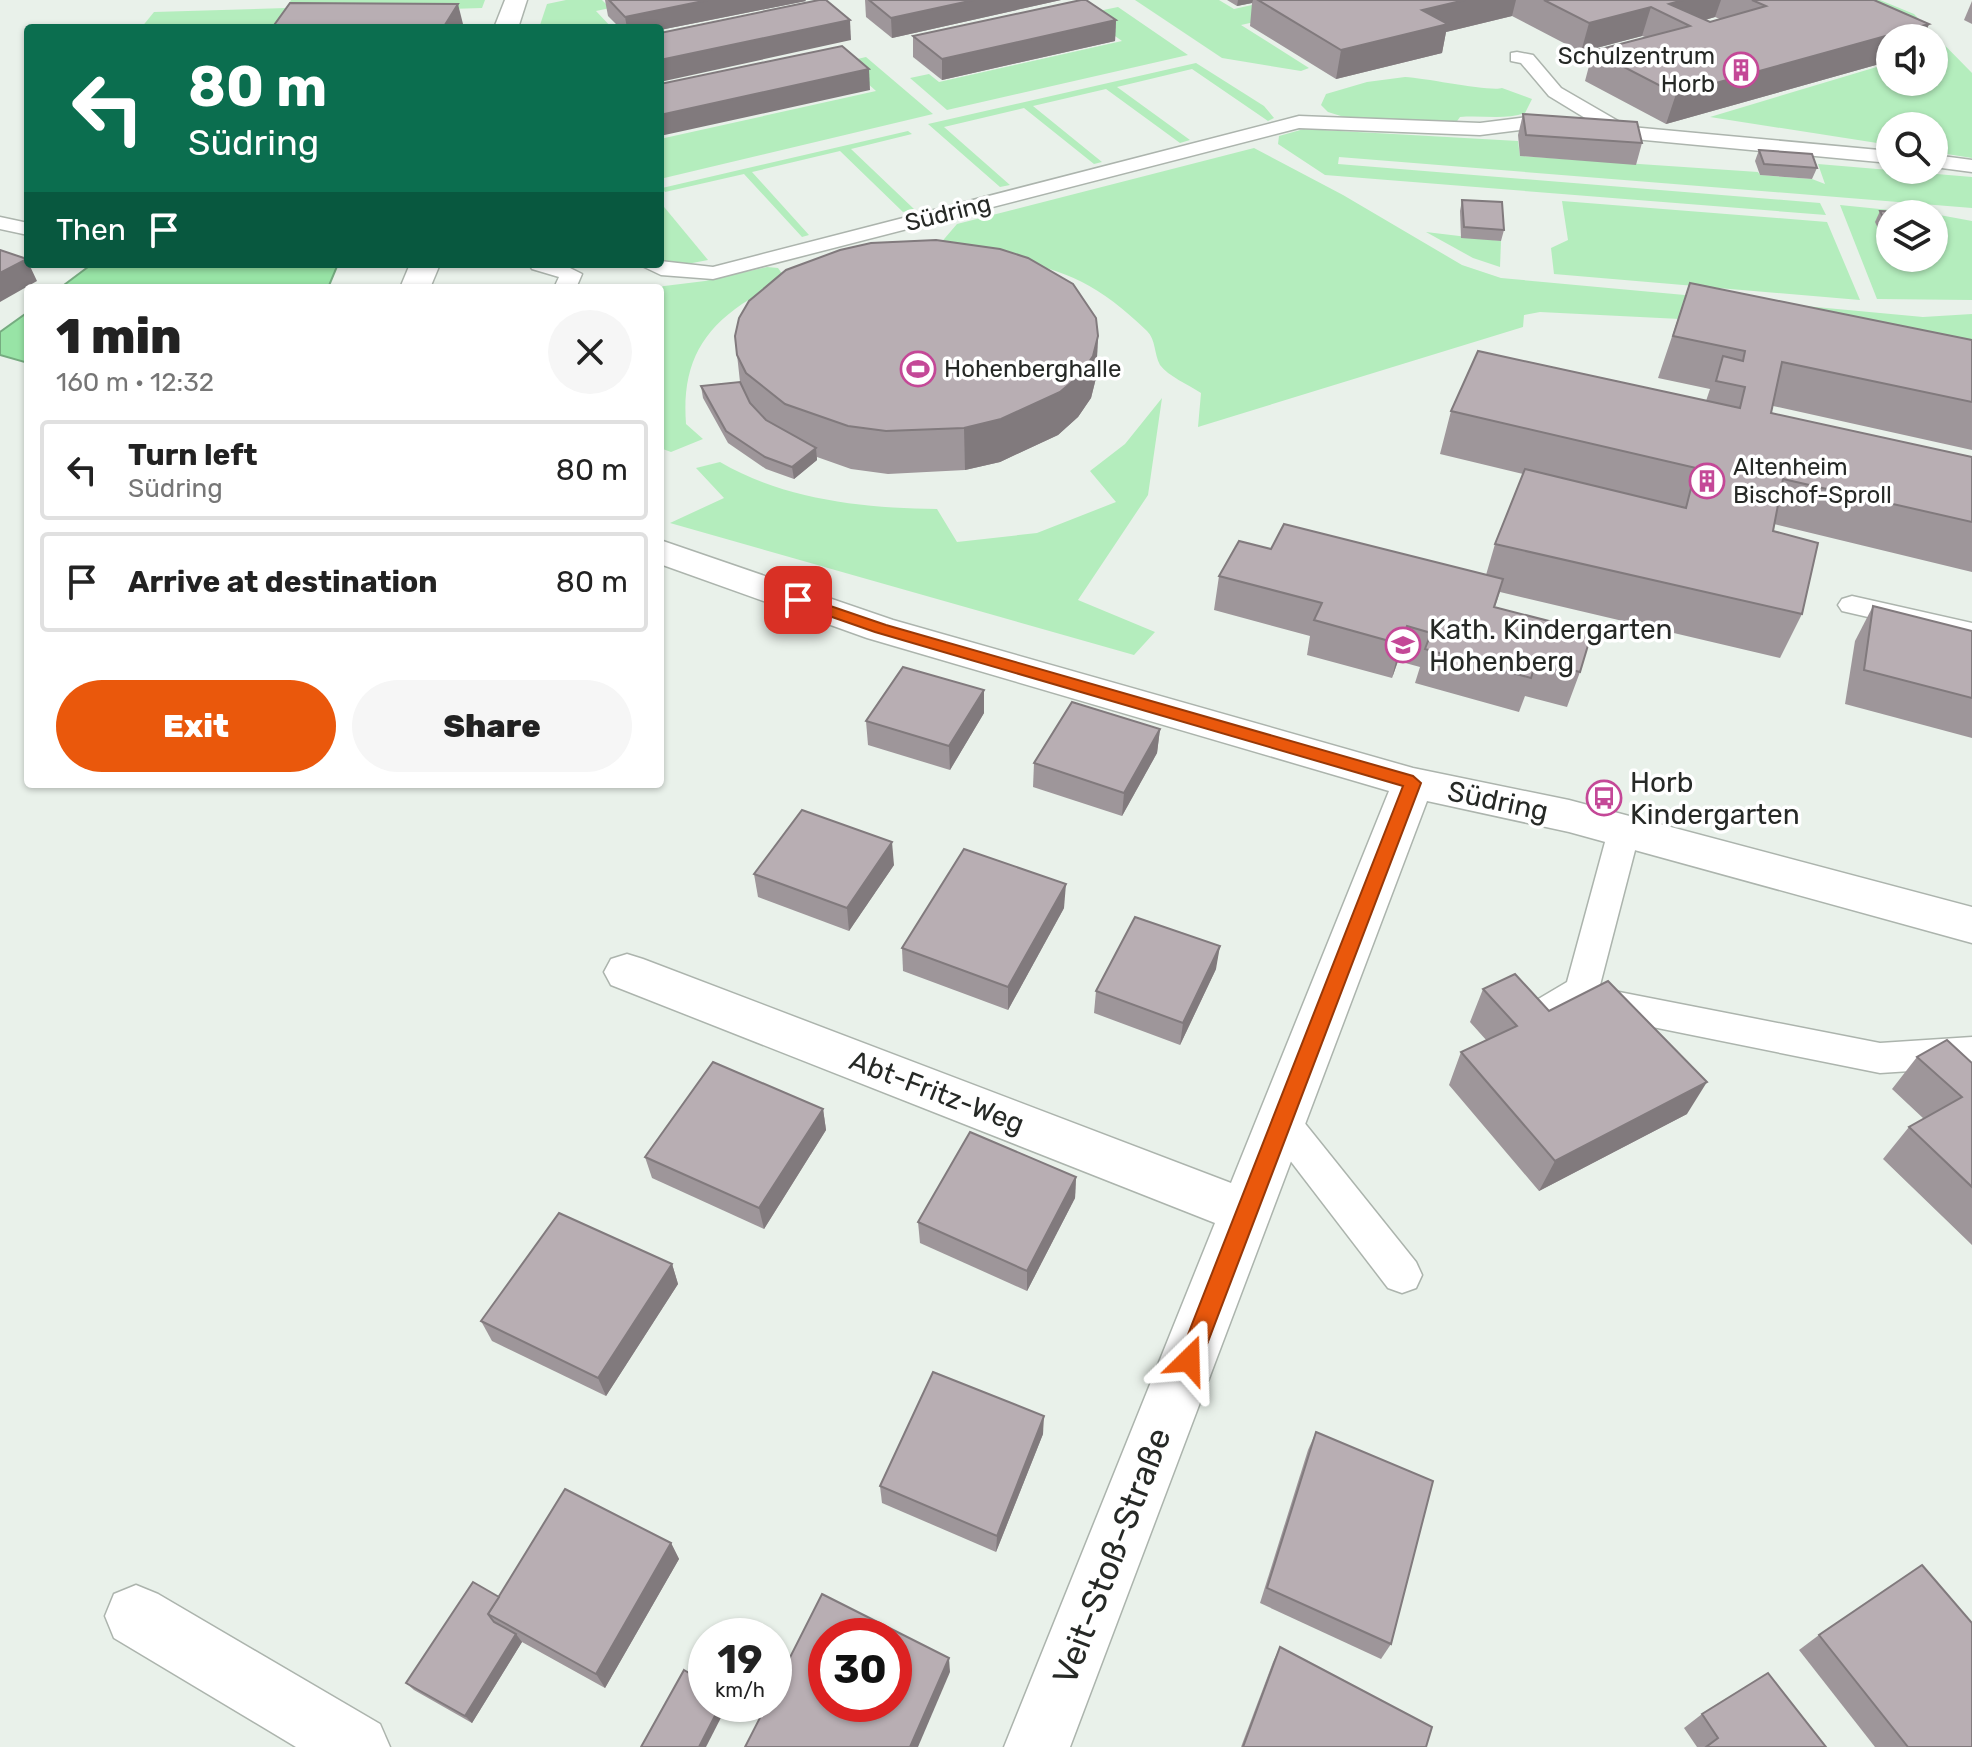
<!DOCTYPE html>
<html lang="en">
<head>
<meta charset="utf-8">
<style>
	:root { --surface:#fff; --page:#f6f6f6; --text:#222; --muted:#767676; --line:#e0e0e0; --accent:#ea580c }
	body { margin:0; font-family:Rubik,sans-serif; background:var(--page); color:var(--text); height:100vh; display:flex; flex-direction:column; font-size:30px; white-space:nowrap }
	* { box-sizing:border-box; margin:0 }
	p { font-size:26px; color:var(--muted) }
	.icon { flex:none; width:44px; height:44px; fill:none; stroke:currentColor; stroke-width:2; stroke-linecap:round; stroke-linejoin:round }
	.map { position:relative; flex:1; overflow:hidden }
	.details { position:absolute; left:24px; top:284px; width:640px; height:504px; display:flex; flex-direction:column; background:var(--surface); border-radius:8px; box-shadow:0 2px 6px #0004 }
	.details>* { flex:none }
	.banner { position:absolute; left:24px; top:24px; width:640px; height:244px; border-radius:8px; box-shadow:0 2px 6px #0004; background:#0b6e4f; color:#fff; overflow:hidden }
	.fabs { position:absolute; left:1876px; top:24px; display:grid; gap:16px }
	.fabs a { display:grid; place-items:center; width:72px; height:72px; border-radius:50%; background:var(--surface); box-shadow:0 2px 6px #0004; font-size:40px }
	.speed { position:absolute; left:688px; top:1618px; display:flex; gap:16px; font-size:40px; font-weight:700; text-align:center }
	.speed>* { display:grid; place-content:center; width:104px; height:104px; border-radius:50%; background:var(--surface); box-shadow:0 2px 6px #0004; line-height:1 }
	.speed small { font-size:20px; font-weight:400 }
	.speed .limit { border:12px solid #d22; background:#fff; color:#111 }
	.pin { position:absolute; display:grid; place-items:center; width:68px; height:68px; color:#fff; margin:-34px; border-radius:16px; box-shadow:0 4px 12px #0006 }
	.me { position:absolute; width:88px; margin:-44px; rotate:22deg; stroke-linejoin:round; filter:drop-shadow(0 0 6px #0008) }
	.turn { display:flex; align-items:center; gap:28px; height:168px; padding:0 32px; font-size:36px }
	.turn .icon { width:104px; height:104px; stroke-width:2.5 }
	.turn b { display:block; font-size:56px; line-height:68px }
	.then { display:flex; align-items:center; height:76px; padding:0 32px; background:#0003; gap:16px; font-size:30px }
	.round { display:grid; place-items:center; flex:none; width:84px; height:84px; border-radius:42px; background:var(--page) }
	.overview { display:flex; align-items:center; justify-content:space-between; height:136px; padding:0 32px }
	h1 { font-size:48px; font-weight:800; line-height:60px }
	.primary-button { display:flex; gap:16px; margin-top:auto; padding:16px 32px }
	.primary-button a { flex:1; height:92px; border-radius:48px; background:var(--accent); color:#fff; font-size:32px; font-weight:800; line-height:92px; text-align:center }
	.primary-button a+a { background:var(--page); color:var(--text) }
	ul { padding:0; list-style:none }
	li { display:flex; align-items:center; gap:24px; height:100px; margin:0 16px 12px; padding:0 16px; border:4px solid var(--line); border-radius:8px }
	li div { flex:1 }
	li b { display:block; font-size:30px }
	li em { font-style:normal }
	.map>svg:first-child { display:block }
	.green { fill:#b4edbd }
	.water { fill:#98e4a6; stroke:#76ac80; stroke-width:2 }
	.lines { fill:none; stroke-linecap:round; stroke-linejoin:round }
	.lane-casing { stroke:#acb4ad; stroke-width:3 }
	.street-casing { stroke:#acb4ad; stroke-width:3 }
	.lane { fill:#fff; fill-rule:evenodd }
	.street { fill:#fff; fill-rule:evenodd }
	.wall { fill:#9e969a; fill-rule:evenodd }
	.shaded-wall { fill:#817a7d }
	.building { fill:#b8aeb3; stroke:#817a7d; stroke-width:2; fill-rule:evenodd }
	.route { fill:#ea580c; stroke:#983908; stroke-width:2 }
	.labels { text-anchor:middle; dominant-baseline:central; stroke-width:7; stroke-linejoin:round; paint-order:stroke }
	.far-poi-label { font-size:24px; fill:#262926; stroke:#fff; text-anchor:start }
	.far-street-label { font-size:24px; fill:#262926; stroke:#fff }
	.poi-label { font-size:28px; fill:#262926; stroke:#fff; text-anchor:start }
	.street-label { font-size:28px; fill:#262926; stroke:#fff }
	.near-street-label { font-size:34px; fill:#262926; stroke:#fff }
</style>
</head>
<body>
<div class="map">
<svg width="1972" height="1747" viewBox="0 0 1972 1747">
	<rect width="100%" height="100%" fill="#e9f1ea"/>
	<g class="green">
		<path d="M291,0h194l-3,8 -199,6 -7,14h-135l13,-16 132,-4z"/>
		<path d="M566,0h36l8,8 -14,3 16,17h-73l8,-24z"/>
		<path d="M1135,0h84l15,9 40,-9 70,2 -103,23 68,43 -8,3 -79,-13z"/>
		<path d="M1792,0h88l34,14 58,59v85l-38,-6v-26h-44v19l-180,-28 180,-54v19h44v-44h-36z"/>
		<path d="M1118,7l70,48 -241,55 -37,-32 19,-4 10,8 183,-41 -38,-27z"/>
		<path d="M866,57l67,57 -273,65v-40l216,-48 -32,-29z"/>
		<path d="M1196,63l68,43 10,12 -6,3 -76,-52 -75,18 73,53 -10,3 -74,-54 -73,17 69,56 -8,2 -70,-56 -80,19 66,58 -10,2 -72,-63z"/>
		<path d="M1405,77c21,1 86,15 97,11l30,11 -7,14c-20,7 -43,2 -65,4l-5,7 -111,-7 -16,-5 -7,-7 5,-11 41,-12z"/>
		<path d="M1304,129l214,12 2,15 238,16 2,3 52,4 13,5 -7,-20 154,13v31l-633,-51 -1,7 482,39 6,12 -501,-40 -47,-31 1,-8z"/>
		<path d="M908,131l4,3 -61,15 63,60 -11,3 -63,-61 -88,21 57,63 -7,2 -58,-63 -79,18 -3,-4z"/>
		<path d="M1254,148l89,47 119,70 39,13 422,39 49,-3v62l-292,-57 -140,-7 -16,3 -1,12 -325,100 3,-34c-12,-8 -33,-17 -41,-28 -6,-11 -4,-25 -13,-34 -71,-70 -120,-70 -214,-79l24,-28z"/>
		<path d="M1562,201l265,21 33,78 -306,-26 -3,-26 17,-8z"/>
		<path d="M660,202l48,58 -26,5 -22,-4z"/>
		<path d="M1840,205l89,9h-39v44h44v-44l38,7v79l-95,-1z"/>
		<path d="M1426,232l75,9 -1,26 -27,-9z"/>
		<path d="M767,267l11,1 5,7c-9,14 -27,20 -41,29 -44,30 -60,66 -56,120l17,15 -32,13 -11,-4v-160h-12l57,-7z"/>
		<path d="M1162,398l-14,97 -70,105 77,32 -21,23 -464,-132 54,-25 -28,-30 24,-6c65,38 144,46 217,47l20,33 80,-9 79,-31 -26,-31 35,-27z"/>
	</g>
	<g class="water">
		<path d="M92,264h246l-10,24h-268z"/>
		<path d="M28,312v51l-28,-8v-23z"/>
	</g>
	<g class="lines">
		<g class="lane-casing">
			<g id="lane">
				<path d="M1517,52l16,3 28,33 57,33 2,5 270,25v12l-362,-34 -48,6 -181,-7 -586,151 -52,-4 -23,-11h22v-3l53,6 586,-151 181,7 48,-6 67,7 -46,-28 -28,-33 -10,-2v-8z"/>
				<path d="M1934,155l38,5v12l-38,-5z"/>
				<path d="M0,217l28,6v12l-28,-6z"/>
				<path d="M529,264h33l20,10 -6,14h-22l5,-11 -27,-8z"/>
				<path d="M1852,596l120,27v18l-130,-30 -4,-6 4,-6z"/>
				<path d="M1624,819l11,4 5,8 -40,154 14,6 266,52 92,-6v30l-92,6 -272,-55 -26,-11c-20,12 -41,32 -64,24l-5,-10 5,-10 49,-29 41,-151 5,-8z"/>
				<path d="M1282,1106l13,5 121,151 6,13 -6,13 -14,5 -14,-5 -119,-155 -5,-11 5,-11z"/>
			</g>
		</g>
		<g class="street-casing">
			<g id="street">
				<path d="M505,0h22l-9,28h-24z"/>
				<path d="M410,264h30l-10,24h-30z"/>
				<path d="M660,540l233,80 520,148 156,32 403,107v36l-403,-111 -142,-31 -357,946h-66l211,-524 -604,-238 -7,-13 7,-13 16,-5 16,5 588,224 158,-392 -522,-153 -207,-74z"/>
				<path d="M136,1585l22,9 222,130 10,23h-94l-182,-109 -9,-22 9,-22z"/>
			</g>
		</g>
		<use href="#lane" class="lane"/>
		<use href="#street" class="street"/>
	</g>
	<g class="wall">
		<path d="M605,0h200l1,1 -146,29v-2h-40l-12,-12z"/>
		<path d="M865,0h196l-169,38 -26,-21z"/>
		<path d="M1227,0h647l55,24 -6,14h-33v23l-224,63 -81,-43 8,-30 52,-14 -3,-1 -61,16 -69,-36 -66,16 -4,21 -106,26 -86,-53 2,-23 -15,3zM1715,17l5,2 -10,3 -5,-2z"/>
		<path d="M1972,1v23l-8,-4z"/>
		<path d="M1116,20l-1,21 -173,39 -29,-23v-21z"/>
		<path d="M1523,114l119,29 -6,22 -116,-9 -2,-21z"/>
		<path d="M1759,150l58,18 -5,11 -52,-4 -5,-14z"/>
		<path d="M1462,200l42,30 -3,11 -40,-3 -1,-27z"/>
		<path d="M1880,211l10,3v26l-7,-1 -8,-17z"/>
		<path d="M1690,283l282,57v110l-199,-44 -2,7 201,44v115l-198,-48 -1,7 29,83 -22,44 -280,-66 -5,15 85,65 -13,35 -42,-11 -6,16 -104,-29 5,-16 -22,-6 -6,17 -85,-23 3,-19 -96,-26 5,-34 52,-27 215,26 9,-31 28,-70 -83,-20 11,-43 255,-10 4,-12 -52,-11z"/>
		<path d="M735,336h363l-2,42 -5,20 -13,19 -20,18 -58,27 -35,8 -77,4 -37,-5 -34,-12v3l-23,19 -28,-10 -38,-26 -25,-45 -2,-12 39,-4z"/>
		<path d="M1873,606l99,25v107l-127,-34 10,-63z"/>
		<path d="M984,690v23l-34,57 -82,-25 -2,-24z"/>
		<path d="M1160,729l-3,24 -35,63 -89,-29 1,-24z"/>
		<path d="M894,865l-45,66 -91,-34 -4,-23z"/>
		<path d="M1064,908l-56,102 -105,-39 -1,-23z"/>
		<path d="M1216,969l-36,76 -86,-32 2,-22z"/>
		<path d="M1483,989l66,22 138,103 -148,77 -90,-106 12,-33 26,-11 -17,-19z"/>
		<path d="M1917,1057l55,6v182l-89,-86 26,-32 15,-8 -32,-30z"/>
		<path d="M823,1109l3,21 -62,99 -112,-51 -7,-21z"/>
		<path d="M1076,1177l-1,21 -48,93 -107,-48 -2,-21z"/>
		<path d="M672,1264l6,20 -72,112 -114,-55 -11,-20z"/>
		<path d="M1316,1432l75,212 -10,15 -121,-56 48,-153z"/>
		<path d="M1043,1434l-47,118 -114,-49 -2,-17z"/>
		<path d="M671,1543l8,16 -74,129 -83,-46 -50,81 -58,-33 -8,-7 93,-86z"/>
		<path d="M1819,1635l153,112h-97l-76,-97z"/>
		<path d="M1280,1647l146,100h-185l32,-85z"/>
		<path d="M1702,1714l124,33h-129l-13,-19z"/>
	</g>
	<g class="shaded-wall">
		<path d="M708,0h97l1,1 -146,29v-2h-33l-2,-11z"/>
		<path d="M974,0h87l-169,38 -1,-20z"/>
		<path d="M1238,0h15l-1,3 -15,3z"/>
		<path d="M1465,0h51l-4,16 -66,16 -4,21 -106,26 5,-29 81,-40z"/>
		<path d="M1683,0h38l-6,17 -27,8 -19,-21z"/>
		<path d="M458,4l5,20 -3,4h-17z"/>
		<path d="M1651,7l-9,29 -61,16 8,-29z"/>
		<path d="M850,20l1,20 -191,42v-22z"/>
		<path d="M1116,20l-1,21 -173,39v-21z"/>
		<path d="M1929,24l-6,14h-33v23l-224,63 10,-30z"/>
		<path d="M869,69l1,21 -210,46v-21z"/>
		<path d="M27,259l1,5h1l8,17 -37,21v-29z"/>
		<path d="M1098,336l-2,42 -5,20 -13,19 -20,18 -58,27 -35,8 -1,-42z"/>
		<path d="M816,448l1,12 -23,19 -2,-12z"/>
		<path d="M1407,626l-9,35 -6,17 8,-34z"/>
		<path d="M984,690v23l-34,57 -1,-24z"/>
		<path d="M1160,729l-3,24 -35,63 2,-23z"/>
		<path d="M892,842l2,23 -45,66 -2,-23z"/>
		<path d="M1066,884l-2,24 -56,102v-23z"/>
		<path d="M1220,946l-4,23 -36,76 3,-22z"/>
		<path d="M1707,1082l-20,32 -148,77 16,-30z"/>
		<path d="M823,1109l3,21 -62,99 -5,-21z"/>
		<path d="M1076,1177l-1,21 -48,93v-20z"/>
		<path d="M672,1264l6,20 -72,112 -8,-18z"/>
		<path d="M1044,1416l-1,18 -47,118 1,-16z"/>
		<path d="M671,1543l8,16 -74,129 -9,-14z"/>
		<path d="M516,1634l6,8 -50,81 -7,-7z"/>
		<path d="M949,1658l1,14 -32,75h-8z"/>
		<path d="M721,1704h7l-22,43h-7z"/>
	</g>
	<g class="building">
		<path d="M609,0h99l-83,17z"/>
		<path d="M819,0h7l24,20 -190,40v-27z"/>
		<path d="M869,0h105l-83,18z"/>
		<path d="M1081,0h5l30,20 -174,39 -29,-23z"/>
		<path d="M1258,0h207l-43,10 26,14 -107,26z"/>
		<path d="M1544,0h139l-14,4 41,18 56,-16 -14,-6h122l55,24 -253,70 -83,-43 97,-25 -39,-19 -62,16z"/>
		<path d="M290,3l168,1 -15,24h-171z"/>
		<path d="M842,46l27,23 -209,46v-31z"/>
		<path d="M1523,114l114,8 5,21 -116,-8z"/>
		<path d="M1759,150l53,4 5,14 -53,-4z"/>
		<path d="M1462,200l40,2 2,28 -40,-3z"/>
		<path d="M1880,211l24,1 1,2h-15v14h-2z"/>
		<path d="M936,240l64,9 28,9 45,26 23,34 2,18 -5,20 -13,19 -20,17 -59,27 -37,9 -78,3 -38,-5 -63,-22 -39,-31 -9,-18 -2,-19 4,-18 10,-17 37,-31 54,-20 31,-7z"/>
		<path d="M0,250l27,9 -27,14z"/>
		<path d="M1690,283l282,57v62l-190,-40 -11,51 201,44v65l-189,-43 -10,52 45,12 -16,71 -307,-70 30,-75 161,39 10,-40 -245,-57 27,-60 262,57 5,-21 -29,-6 7,-25 20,5 2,-10 -72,-15z"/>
		<path d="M740,382l10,21 16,17 50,28 -24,19 -27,-10 -39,-26 -25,-45z"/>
		<path d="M1284,524l219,55 -9,28 98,25 -12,40 -44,-11 -5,17 -106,-29 6,-16 -24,-7 -7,18 -86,-24 8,-17 -103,-27 20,-35 32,8z"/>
		<path d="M1873,606l99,25v67l-108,-28z"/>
		<path d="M903,667l81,23 -35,56 -83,-25z"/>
		<path d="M1072,702l88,27 -36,64 -90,-30z"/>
		<path d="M802,810l90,32 -45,66 -93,-34z"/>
		<path d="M964,849l102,35 -58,103 -106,-39z"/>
		<path d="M1135,917l85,29 -37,77 -87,-32z"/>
		<path d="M1515,974l34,37 59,-30 99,101 -152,79 -94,-109 56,-26 -34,-37z"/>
		<path d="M1947,1040l25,23v124l-63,-60 53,-30 -45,-40z"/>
		<path d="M713,1062l110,47 -64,99 -114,-51z"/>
		<path d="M970,1132l106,45 -49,94 -109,-49z"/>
		<path d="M559,1213l113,51 -74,114 -117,-57z"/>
		<path d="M933,1372l111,44 -47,120 -117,-50z"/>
		<path d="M1316,1432l117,49 -42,163 -124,-56z"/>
		<path d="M565,1489l106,54 -75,131 -108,-60z"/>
		<path d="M1922,1565l50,58v124h-64l-89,-112z"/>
		<path d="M473,1582l26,15 -11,17 6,8 22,12 -51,82 -59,-33z"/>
		<path d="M822,1594l127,64 -39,89h-165l22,-43h7v-15zM826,1636h68v68h-68z"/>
		<path d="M1280,1647l152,80 -6,20h-183z"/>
		<path d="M684,1670l22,13v21h15l-22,43h-58z"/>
		<path d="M1768,1673l58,74h-120l12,-9 -16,-24z"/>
	</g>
	<path class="route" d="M798,595l88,30 527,151 8,7 -223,585 -9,3 -8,-3 -3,-8 225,-574 -528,-154 -83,-29v-7z"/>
	<defs>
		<g id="building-ring" transform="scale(1.8)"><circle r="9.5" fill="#fff" stroke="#c44897" stroke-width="1.5"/><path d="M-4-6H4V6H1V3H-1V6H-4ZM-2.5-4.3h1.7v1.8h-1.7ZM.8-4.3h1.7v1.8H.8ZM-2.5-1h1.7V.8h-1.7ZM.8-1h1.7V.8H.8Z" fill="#c44897"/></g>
		<g id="stadium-ring" transform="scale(1.8)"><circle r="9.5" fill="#fff" stroke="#c44897" stroke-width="1.5"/><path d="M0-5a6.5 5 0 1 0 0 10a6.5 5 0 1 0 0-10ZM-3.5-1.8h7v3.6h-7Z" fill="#c44897"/></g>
		<g id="school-ring" transform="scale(1.8)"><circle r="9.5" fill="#fff" stroke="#c44897" stroke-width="1.5"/><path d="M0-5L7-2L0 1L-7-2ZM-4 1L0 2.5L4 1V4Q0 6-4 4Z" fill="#c44897"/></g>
		<g id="bus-ring" transform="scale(1.8)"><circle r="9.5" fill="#fff" stroke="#c44897" stroke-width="1.5"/><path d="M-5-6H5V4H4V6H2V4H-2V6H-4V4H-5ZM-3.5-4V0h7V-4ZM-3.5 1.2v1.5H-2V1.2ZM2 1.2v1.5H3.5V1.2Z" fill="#c44897"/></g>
	</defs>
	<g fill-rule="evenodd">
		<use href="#building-ring" x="1741" y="70"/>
		<use href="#stadium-ring" x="918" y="369"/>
		<use href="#building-ring" x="1707" y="481"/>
		<use href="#school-ring" x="1403" y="645"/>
		<use href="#bus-ring" x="1604" y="798"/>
	</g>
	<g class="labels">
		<g class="far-poi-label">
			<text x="1715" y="56" text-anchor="end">Schulzentrum<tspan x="1715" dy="28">Horb</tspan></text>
			<text x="944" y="369">Hohenberghalle</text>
			<text x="1733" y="467">Altenheim<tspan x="1733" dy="28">Bischof-Sproll</tspan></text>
		</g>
		<g class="far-street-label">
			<text transform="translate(948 213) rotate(-14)">Südring</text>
		</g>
		<g class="poi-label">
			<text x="1429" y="629">Kath. Kindergarten<tspan x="1429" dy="32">Hohenberg</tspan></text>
			<text x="1630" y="782">Horb<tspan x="1630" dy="32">Kindergarten</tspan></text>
		</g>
		<g class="street-label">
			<text transform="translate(1498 801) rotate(12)">Südring</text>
			<text transform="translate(937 1092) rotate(21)">Abt-Fritz-Weg</text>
		</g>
		<g class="near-street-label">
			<text transform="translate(1112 1556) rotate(-69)">Veit-Stoß-Straße</text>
		</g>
	</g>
</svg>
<div class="fabs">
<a><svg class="icon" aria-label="sound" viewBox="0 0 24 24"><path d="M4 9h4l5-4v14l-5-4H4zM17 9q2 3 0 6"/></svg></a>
<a><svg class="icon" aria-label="search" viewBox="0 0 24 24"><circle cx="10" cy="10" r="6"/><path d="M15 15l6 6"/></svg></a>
<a><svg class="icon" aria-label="layers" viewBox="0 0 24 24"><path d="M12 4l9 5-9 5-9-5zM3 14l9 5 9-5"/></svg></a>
</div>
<div class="speed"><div>19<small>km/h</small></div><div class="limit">30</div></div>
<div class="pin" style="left:798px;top:600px;background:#d93025"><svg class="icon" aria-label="arrive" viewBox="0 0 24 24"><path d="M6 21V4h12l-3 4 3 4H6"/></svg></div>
<svg class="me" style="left:1189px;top:1360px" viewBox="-20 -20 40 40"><path d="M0-17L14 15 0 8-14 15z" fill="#ea580c" stroke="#fff" stroke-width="4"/></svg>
<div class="banner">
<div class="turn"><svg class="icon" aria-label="left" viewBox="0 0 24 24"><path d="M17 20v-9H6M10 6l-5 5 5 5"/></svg><div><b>80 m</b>Südring</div></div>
<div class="then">Then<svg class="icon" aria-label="arrive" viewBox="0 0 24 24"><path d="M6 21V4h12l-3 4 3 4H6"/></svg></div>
</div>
<section class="details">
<div class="overview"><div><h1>1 min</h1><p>160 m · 12:32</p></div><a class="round"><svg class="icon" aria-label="close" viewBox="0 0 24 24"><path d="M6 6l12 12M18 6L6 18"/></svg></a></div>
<ul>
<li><svg class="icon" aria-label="left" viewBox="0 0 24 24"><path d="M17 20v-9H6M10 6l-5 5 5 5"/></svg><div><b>Turn left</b><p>Südring</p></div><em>80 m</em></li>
<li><svg class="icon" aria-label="arrive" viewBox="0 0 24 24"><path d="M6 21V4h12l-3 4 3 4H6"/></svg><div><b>Arrive at destination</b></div><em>80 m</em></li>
</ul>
<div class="primary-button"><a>Exit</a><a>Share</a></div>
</section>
</div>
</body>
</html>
